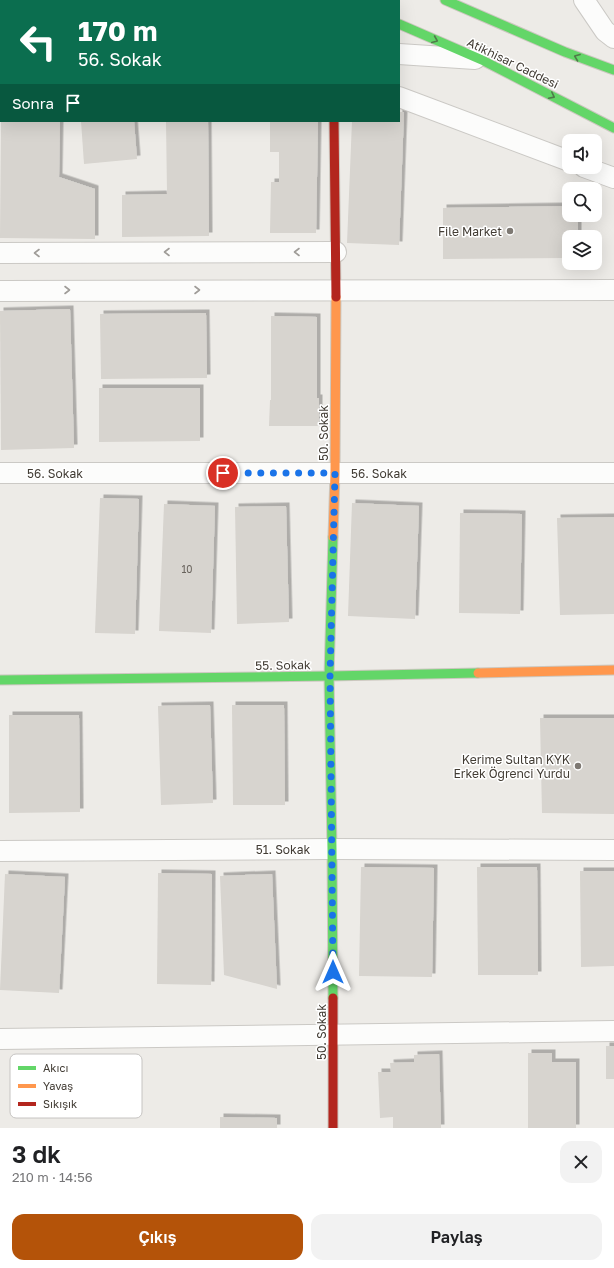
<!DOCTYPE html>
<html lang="tr">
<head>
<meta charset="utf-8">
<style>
	:root { --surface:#fff; --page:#f2f2f2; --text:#202124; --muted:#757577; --accent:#b45309 }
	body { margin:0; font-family:"Golos Text",sans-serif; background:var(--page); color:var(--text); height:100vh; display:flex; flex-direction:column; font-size:15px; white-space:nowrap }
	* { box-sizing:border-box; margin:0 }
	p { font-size:13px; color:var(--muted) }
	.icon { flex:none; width:22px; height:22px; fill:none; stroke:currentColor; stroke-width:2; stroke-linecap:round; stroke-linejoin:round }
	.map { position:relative; height:1128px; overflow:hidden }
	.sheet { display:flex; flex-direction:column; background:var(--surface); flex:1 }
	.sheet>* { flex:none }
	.top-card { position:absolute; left:0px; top:0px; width:400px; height:122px; box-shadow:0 4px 16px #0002; background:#0b6e4f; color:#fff; overflow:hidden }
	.buttons { position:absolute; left:562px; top:134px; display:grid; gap:8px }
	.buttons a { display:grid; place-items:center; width:40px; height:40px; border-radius:8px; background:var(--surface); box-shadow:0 4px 16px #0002; font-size:20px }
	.pin { position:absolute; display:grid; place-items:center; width:34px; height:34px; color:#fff; margin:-17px; border:2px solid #fff; border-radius:50%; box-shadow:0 1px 4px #0007 }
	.me { position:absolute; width:44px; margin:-22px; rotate:0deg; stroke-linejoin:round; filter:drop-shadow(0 0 3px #0008) }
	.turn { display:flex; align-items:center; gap:14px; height:84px; padding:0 12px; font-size:18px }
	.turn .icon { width:52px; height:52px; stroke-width:2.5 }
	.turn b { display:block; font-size:28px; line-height:34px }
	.then { display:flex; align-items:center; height:38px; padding:0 12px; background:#0003; gap:8px; font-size:15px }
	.round { display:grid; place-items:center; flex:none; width:42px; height:42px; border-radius:12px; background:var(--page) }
	.overview { display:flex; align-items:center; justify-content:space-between; height:68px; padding:0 12px }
	h1 { font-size:24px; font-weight:600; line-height:30px }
	.cta { display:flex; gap:8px; margin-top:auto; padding:8px 12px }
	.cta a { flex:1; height:46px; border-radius:12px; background:var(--accent); color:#fff; font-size:16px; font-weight:600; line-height:46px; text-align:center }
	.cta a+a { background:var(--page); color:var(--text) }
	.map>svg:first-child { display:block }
	.building { fill:#d7d4cf; filter:url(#shadow) }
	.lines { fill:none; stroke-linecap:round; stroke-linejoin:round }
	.street-casing { stroke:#cbc9c5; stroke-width:22 }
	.fast-casing { stroke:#ccc7bf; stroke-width:11 }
	.slow-casing { stroke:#ccc7bf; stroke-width:11 }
	.jam-casing { stroke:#ccc7bf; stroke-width:11 }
	.street { stroke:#fcfcfb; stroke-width:20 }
	.fast { stroke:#63d668; stroke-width:9 }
	.slow { stroke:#ff974d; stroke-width:9 }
	.jam { stroke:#b3261e; stroke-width:9 }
	.oneway { stroke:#4f7a49 }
	.oneway2 { stroke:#9f9c98 }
	.route { stroke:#1a73e8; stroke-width:7; stroke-dasharray:0 12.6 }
	.poi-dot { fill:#7e7973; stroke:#fff; stroke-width:1.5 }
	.labels { text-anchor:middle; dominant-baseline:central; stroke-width:3; stroke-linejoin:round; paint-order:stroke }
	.number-label { font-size:10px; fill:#68635c }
	.street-label { font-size:12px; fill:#423c34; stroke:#fff }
	.poi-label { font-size:12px; fill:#423c34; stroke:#fff; text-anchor:end }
	.key { fill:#fff; stroke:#c6c4c2; stroke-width:1 }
	.key-label { font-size:11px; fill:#423c34 }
</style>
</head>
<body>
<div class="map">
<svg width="614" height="1128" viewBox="0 0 614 1128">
	<defs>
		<filter id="shadow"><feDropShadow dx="3.5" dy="-3.5" stdDeviation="0" flood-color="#0004"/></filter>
	</defs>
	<rect width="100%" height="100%" fill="#edebe7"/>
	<g class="building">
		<path d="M399,112h5l-5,133 -52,-2 5,-122h47z"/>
		<path d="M1,121h59l-1,56 36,12v50l-95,-1z"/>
		<path d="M81,121h53l3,38 -53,5z"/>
		<path d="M166,121h42l1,115 -87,1v-42l45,-1z"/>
		<path d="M270,121l48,1 -2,111h-46l1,-51h8v-30h-9z"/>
		<path d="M569,206v9h9v22h-9v21l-126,1v-51z"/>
		<path d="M70,309l4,139 -73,2 -1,-139z"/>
		<path d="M206,313l1,65 -106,1 -1,-65z"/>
		<path d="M271,316l46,1v81h2v28h-50l1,-26h1z"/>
		<path d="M99,388h101v53l-101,1z"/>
		<path d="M100,498l39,1 -4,135 -40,-1z"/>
		<path d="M352,503l67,3 -4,113 -67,-3z"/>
		<path d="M164,504l51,2 -4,127 -52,-2z"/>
		<path d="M286,506l3,116 -52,2 -2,-117z"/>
		<path d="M460,513l62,1 -2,100 -61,-1z"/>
		<path d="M614,517v97l-54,1 -3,-97z"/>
		<path d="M210,705l3,98 -52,2 -3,-99z"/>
		<path d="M232,705h52l1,100h-52z"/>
		<path d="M9,715h70l1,97 -71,1z"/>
		<path d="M540,718h74v96l-72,-1z"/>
		<path d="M361,867l73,1 -2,109 -73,-1z"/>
		<path d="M477,867h60l1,108h-60z"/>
		<path d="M580,871h34v95l-33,1z"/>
		<path d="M158,873l54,1 -1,111 -54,-1z"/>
		<path d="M5,874l60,3 -6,116 -59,-3z"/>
		<path d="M272,874l5,115 -53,-14 -4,-99z"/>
		<rect x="606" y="1046" width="8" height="33"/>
		<path d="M528,1053h24v9h24v66h-48z"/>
		<path d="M439,1054l2,74h-48v-11l-13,1 -2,-46h13l-1,-9 24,-1v-7z"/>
		<path d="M220,1117l57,1v10h-57z"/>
	</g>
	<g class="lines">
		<g class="street-casing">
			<g id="street">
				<path d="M210,0l3,1"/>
				<path d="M584,0l21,31 9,7"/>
				<path d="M399,54l76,5"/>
				<path d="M399,97l170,64"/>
				<path d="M584,167l30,11"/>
				<path d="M0,253l336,-1"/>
				<path d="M0,291l614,-1"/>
				<path d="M0,473h614"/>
				<path d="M0,851l332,-2 282,1"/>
				<path d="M0,1039l614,-8"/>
			</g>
		</g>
		<g class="fast-casing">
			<g id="fast">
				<path d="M342,0l2,1"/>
				<path d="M445,0l120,52 49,18"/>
				<path d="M399,24l83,36 132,68"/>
				<path d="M0,680l329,-4 149,-3"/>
				<path d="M333,998l-1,-149 -3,-173 4,-139"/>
			</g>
		</g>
		<g class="slow-casing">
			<g id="slow">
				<path d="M333,537l2,-64 1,-176"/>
				<path d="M478,673l136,-3"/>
			</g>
		</g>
		<g class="jam-casing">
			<g id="jam">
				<path d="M334,121l2,176"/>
				<path d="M333,998v130"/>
			</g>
		</g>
		<use href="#street" class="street"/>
		<use href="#fast" class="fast"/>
		<use href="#slow" class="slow"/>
		<use href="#jam" class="jam"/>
	</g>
	<defs><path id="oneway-chevron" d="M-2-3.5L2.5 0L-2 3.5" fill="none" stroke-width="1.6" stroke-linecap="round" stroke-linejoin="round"/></defs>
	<g class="oneway">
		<use href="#oneway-chevron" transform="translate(435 40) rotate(23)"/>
		<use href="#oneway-chevron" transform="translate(577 57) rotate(-159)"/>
		<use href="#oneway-chevron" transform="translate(552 96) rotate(27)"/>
	</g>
	<g class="oneway2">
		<use href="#oneway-chevron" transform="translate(167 252) rotate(180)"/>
		<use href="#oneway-chevron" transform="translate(297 252) rotate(180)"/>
		<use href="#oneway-chevron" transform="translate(37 253) rotate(180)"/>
		<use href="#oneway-chevron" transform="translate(67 290)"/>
		<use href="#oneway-chevron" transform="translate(197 290)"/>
	</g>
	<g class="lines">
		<path class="route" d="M223,473h112l-5,203 3,296"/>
	</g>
	<g class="poi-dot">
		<circle cx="510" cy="231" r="4"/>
		<circle cx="578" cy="766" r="4"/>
	</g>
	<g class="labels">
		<g class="number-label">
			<text x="187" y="569">10</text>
		</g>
		<g class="street-label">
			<text transform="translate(513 63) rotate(26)">Atikhisar Caddesi</text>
			<text transform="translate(323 433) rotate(-90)">50. Sokak</text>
			<text x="55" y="473">56. Sokak</text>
			<text x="379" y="473">56. Sokak</text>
			<text transform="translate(283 665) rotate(-1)">55. Sokak</text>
			<text x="283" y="849">51. Sokak</text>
			<text transform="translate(321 1032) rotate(-90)">50. Sokak</text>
		</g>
		<g class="poi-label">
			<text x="502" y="231">File Market</text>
			<text x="570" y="759">Kerime Sultan KYK<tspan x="570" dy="14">Erkek Öğrenci Yurdu</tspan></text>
		</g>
	</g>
	<rect x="10" y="1054" width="132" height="64" rx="6" class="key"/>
	<rect x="18" y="1066" width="18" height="4" fill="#63d668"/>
	<rect x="18" y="1084" width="18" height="4" fill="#ff974d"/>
	<rect x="18" y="1102" width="18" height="4" fill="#b3261e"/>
	<g class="key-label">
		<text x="43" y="1072">Akıcı</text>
		<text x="43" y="1090">Yavaş</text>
		<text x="43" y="1108">Sıkışık</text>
	</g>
</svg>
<div class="buttons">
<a><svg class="icon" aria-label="sound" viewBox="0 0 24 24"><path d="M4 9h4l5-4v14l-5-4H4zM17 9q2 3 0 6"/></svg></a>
<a><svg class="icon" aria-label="search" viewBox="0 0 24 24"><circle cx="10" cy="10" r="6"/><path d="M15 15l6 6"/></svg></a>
<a><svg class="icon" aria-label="layers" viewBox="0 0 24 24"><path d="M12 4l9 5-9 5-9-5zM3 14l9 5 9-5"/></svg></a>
</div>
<div class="pin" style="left:223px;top:473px;background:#d93025"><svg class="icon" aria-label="arrive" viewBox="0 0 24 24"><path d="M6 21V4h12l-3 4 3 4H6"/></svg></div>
<svg class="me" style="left:333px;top:972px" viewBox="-20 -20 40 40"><path d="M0-17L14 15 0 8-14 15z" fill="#1a73e8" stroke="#fff" stroke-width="4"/></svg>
<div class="top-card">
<div class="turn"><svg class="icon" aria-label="left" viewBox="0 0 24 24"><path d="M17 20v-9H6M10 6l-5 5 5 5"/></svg><div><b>170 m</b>56. Sokak</div></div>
<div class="then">Sonra<svg class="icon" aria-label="arrive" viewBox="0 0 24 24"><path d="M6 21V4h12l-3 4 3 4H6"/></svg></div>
</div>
</div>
<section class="sheet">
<div class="overview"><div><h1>3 dk</h1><p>210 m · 14:56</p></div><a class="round"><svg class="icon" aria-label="close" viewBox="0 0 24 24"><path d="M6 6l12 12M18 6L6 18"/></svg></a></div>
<div class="cta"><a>Çıkış</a><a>Paylaş</a></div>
</section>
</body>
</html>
